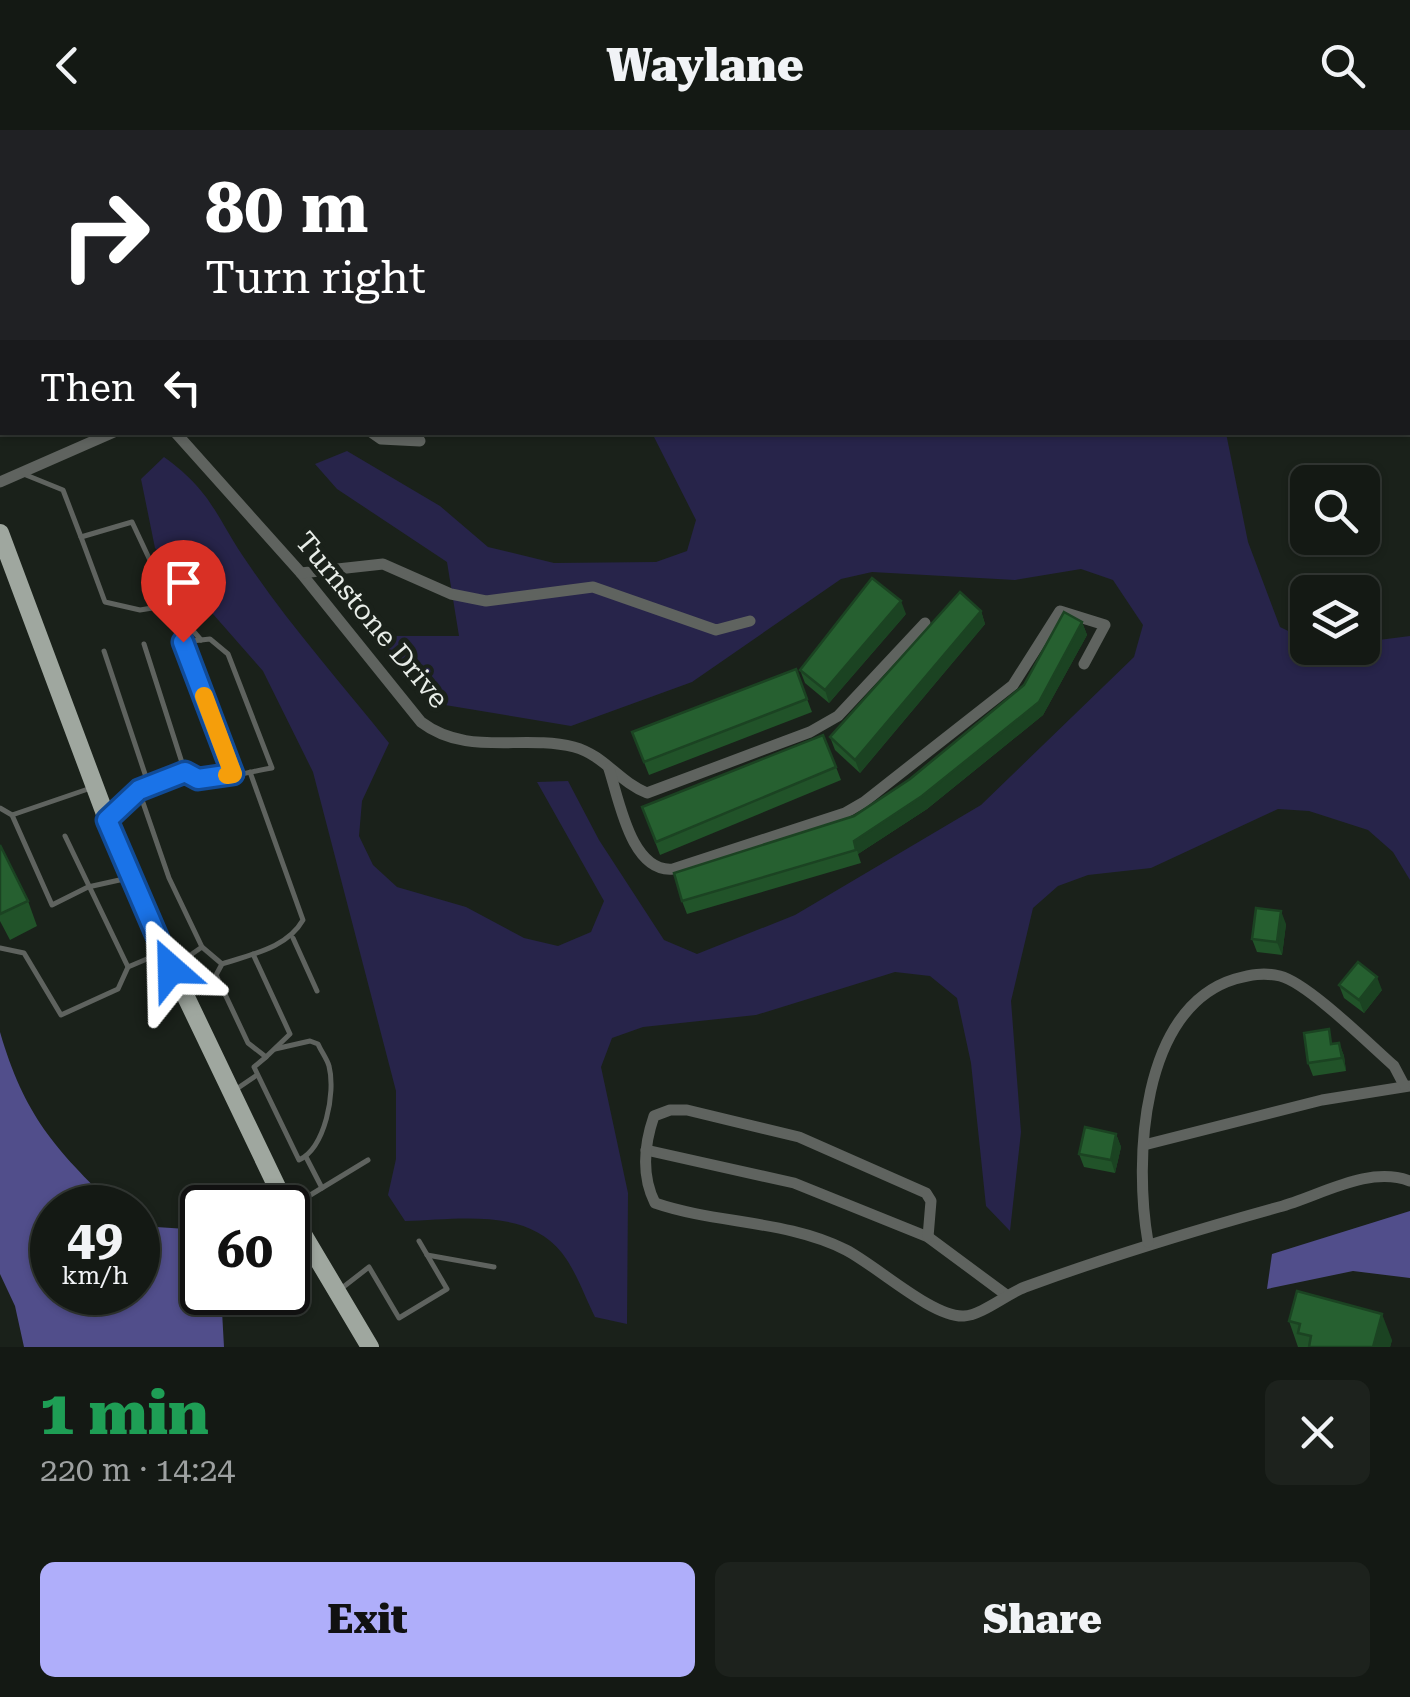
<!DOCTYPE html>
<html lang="en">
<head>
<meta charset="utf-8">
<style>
	:root { --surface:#141914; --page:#1d221d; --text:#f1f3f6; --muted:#9da0a0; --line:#333834; --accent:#afaefa }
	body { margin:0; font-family:"Roboto Serif",serif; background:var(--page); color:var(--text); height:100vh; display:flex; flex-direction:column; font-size:38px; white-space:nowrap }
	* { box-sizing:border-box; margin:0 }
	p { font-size:32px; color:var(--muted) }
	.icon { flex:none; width:55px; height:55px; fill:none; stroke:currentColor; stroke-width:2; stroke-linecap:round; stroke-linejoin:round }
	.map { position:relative; height:1217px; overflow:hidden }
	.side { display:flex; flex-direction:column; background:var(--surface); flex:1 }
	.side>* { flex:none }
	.top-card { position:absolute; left:0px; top:0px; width:1410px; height:305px; box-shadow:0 2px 8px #0004,0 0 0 2px var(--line); background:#202124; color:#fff; overflow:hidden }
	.buttons { position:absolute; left:1290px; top:335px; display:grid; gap:20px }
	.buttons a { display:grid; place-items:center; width:90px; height:90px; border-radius:15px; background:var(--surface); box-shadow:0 2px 8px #0004,0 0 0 2px var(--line); font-size:50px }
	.speed { position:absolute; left:30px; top:1055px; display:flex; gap:20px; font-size:50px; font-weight:700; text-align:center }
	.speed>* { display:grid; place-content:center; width:130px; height:130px; border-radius:50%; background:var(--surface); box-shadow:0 2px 8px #0004,0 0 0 2px var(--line); line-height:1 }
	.speed small { font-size:25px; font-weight:400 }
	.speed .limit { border:5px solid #111; border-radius:15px; background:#fff; color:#111 }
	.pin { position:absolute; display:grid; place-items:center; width:85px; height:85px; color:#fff; margin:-102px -42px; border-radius:50% 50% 50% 0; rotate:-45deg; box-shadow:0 0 10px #0007 }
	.pin .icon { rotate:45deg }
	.me { position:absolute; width:110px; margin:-55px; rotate:335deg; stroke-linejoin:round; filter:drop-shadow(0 0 8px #0008) }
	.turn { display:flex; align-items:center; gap:35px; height:210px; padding:0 40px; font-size:45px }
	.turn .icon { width:130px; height:130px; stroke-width:2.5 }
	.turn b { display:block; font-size:70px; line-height:85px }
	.then { display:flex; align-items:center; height:95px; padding:0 40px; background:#0003; gap:20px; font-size:38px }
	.round { display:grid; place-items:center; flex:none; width:105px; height:105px; border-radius:15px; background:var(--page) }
	.head { display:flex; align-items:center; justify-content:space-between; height:170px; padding:0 40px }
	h1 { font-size:60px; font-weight:800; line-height:75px; color:#1e9e55 }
	.button { display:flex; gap:20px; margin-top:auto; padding:20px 40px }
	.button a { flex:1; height:115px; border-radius:15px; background:var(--accent); color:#111; font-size:40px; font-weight:800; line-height:115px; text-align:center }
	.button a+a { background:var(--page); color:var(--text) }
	header { display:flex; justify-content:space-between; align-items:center; height:130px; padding:0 40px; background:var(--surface); font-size:45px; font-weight:800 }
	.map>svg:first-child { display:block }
	.green { fill:#27244a }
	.forest { fill:#514e8b }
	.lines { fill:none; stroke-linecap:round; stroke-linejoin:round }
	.stream { stroke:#63609e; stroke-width:4 }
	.service { stroke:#5f635f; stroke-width:5 }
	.minor { stroke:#5f635f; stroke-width:11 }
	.primary { stroke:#9fa79f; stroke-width:18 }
	.wall { fill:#215329 }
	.shaded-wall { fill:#1b4322 }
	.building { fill:#266030; stroke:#1b4322; stroke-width:2.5 }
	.route-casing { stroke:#114b97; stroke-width:25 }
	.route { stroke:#1a73e8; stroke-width:18 }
	.slow { stroke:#f59e0b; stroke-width:18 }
	.labels { text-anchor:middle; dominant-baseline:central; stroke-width:10; stroke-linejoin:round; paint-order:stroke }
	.street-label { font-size:28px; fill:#e8ede8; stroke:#1a211a }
</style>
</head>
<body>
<header><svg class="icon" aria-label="back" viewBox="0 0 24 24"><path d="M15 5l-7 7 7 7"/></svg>Waylane<svg class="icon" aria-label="search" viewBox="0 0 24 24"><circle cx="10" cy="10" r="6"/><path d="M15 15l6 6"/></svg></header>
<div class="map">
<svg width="1410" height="1217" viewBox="0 0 1410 1217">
	<rect width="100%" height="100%" fill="#1a211a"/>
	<path class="green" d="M652,303h574l22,109 32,85 27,13 1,8h54l1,-6 47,-6v244l-17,-28 -25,-22 -59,-19 -31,-2 -127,59 -63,7 -30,11 -25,22 -22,93 10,131 -11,99 -24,-25 -15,-143 -14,-65 -27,-22 -35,-4 -139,43 -113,12 -31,11 -11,29 27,126 -1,131 -32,-7c-10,-20 -19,-46 -33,-64 -36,-46 -105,-33 -157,-32l-17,-26 8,-36v-68l-83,-319 -50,-101 -108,-123 -14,-69 23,-22c50,36 52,61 85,108 42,62 93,119 140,178l-27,58 -3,35 14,29 24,22 69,20 58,31 34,8 33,-14 13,-31 -67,-119 31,-1 31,59 65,100 33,14 98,-39 186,-110 153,-148 9,-32 -30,-45 -32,-11 -66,11 -143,-8 -31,7 -149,103 -121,44 -126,-21 -28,-15 -39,-54h81l-12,-74 -110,-73 -22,-25 32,-13 93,55 48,41 66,16 102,-1 31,-11 9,-31z"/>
	<g class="forest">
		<path d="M0,902c24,83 55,117 115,175l-63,1v84h86v-72l18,7 46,3v62l19,1 3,54h-200l-9,-41 -15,-32z"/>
		<path d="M1410,1081v67l-57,-7 -86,18 5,-35z"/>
	</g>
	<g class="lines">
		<path class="stream" d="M911,0l1,2"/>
		<g class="service">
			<path d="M200,0l1,2"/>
			<path d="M26,345l37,15 18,47"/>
			<path d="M171,475l-39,-83 -51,15 24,65 35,8 31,-5 30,35"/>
			<path d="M104,521l45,135"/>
			<path d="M185,642c24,13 61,0 87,-4l-44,-114 -18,-15 -27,3 50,132"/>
			<path d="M91,658l-79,27 40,90 36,-18 36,-8"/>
			<path d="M139,661l30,87 33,69"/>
			<path d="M0,678l12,7"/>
			<path d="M109,688l30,-27 46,-19 -41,-128"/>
			<path d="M65,706l63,131 33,-14"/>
			<path d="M293,808l24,53"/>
			<path d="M0,818l24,5 37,62 57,-26 10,-22"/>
			<path d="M222,834l-6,11 32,68 18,14 24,-23 -37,-80"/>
			<path d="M176,835l26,-18 20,17c30,-10 65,-16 81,-44l-53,-148"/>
			<path d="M266,927l-12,10 45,93c26,-12 37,-67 30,-94 -2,-7 -8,-15 -11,-22l-8,-3 -35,8"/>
			<path d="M235,960l22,-15"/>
			<path d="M306,1027l16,31"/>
			<path d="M289,1078l79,-48"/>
			<path d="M427,1125l67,12"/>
			<path d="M342,1158l27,-21 30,51 48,-29 -28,-48"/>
		</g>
		<g class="minor">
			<path d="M175,302l126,141 120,149c46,35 100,12 153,25 30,8 45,35 73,46l163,-61 28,-16 87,-93"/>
			<path d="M371,302l10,7 39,2"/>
			<path d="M0,352l114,-50"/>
			<path d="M301,443l82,-9 68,30 35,7 107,-14 123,43 34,-9"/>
			<path d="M609,639c10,30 22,104 64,100l172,-56 19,-11 149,-117 47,-74 45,14 -21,39"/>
			<path d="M1144,1015l178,-45 88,-14"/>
			<path d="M646,1020l148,33 134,54 77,57"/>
			<path d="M928,1107l3,-36 -5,-8 -127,-56 -112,-27h-17l-16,6c-10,29 -13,59 1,87 61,21 132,17 191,47 31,16 87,68 118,66 18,-1 43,-22 61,-29 85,-31 167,-56 254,-80 41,-11 89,-42 131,-26"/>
			<path d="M1148,1112c-14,-81 -8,-234 87,-263 15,-4 28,-7 45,-3 28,7 90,69 114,90l10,19"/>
		</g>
		<g class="primary">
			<path d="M0,403l129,345 158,330"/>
			<path d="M288,1079l82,138"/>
		</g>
	</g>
	<g class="wall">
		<path d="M2,47v95l-2,1v-95z"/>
		<path d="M981,481l4,13 -125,149 -25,-23 -5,-13z"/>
		<path d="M906,484l-77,89 -24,-20 -5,-13z"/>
		<path d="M1082,492l5,13 -44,80 -116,94 -69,45 3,9 -174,51 -5,-13 172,-85 56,-37 114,-94z"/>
		<path d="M807,569l5,13 -163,63 -17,-43z"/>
		<path d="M836,637l5,13 -181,75 -18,-48z"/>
		<path d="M0,715l28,56 9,25 -27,14 -10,-19z"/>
		<path d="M1286,794l-4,31 -25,-3 -5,-13z"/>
		<path d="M1339,855l43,5 -18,23 -20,-15z"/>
		<path d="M1334,913h5l5,13 2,15 -33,5 -5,-13z"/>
		<path d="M1116,1004l5,13 -6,26 -31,-6 -5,-13z"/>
		<path d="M1289,1191l103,19 -2,7h-92z"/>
	</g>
	<g class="shaded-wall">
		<path d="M901,471l5,13 -77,89 -4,-13z"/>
		<path d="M981,481l4,13 -125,149 -5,-13z"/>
		<path d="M1082,492l5,13 -44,80 -116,94 -69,45 3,9 -7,-22 68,-45z"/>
		<path d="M1281,781l5,13 -4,31 -5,-13z"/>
		<path d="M1377,847l5,13 -18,23 -5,-13z"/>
		<path d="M1339,913l5,13 2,15 -4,-13z"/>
		<path d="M1116,1004l5,13 -6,26 -4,-13z"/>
		<path d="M1382,1184l10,26 -2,7h-17z"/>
	</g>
	<g class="building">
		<path d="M51,0h14l1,2h-21z"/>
		<path d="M250,0h105l18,2h-124z"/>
		<path d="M2,47v61l-2,1 2,5h-2v-66z"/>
		<path d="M872,448l29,23 -76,89 -25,-20z"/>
		<path d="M960,462l21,19 -126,149 -25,-23z"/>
		<path d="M1064,482l18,10 -43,80 -117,94 -68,45 2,9 -174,51 -8,-28 180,-57 56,-37 114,-94z"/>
		<path d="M796,539l11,30 -163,63 -12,-30z"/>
		<path d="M823,605l13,32 -180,75 -14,-35z"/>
		<path d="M0,715l28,56 -28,13z"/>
		<path d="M1256,778l25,3 -4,31 -25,-3z"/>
		<path d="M1358,832l19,15 -18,23 -20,-15z"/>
		<path d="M1329,899l2,15 8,-1 3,15 -34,5 -4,-30z"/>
		<path d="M1085,997l31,7 -5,26 -32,-6z"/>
		<path d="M1297,1161l85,23 -9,33h-64l2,-11 -13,-3 2,-9 -11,-3z"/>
	</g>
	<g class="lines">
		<g class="route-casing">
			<path id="route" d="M171,839l-64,-149 32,-30 46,-18 13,7 35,-5 -50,-132"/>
		</g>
		<use href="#route" class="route"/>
		<path class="slow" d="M204,566l29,78 -6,1"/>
	</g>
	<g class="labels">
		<g class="street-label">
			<text transform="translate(372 490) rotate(50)">Turnstone Drive</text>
		</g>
	</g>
</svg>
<div class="buttons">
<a><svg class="icon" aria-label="search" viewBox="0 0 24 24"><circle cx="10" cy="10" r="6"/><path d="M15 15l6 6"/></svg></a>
<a><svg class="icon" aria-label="layers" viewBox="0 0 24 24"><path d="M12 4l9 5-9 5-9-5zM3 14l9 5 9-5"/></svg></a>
</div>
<div class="speed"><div>49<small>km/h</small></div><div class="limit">60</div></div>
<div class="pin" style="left:183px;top:512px;background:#d93025"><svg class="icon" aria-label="arrive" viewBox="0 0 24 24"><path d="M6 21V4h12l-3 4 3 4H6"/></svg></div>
<svg class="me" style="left:171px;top:839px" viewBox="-20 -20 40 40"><path d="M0-17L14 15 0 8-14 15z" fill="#1a73e8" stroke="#fff" stroke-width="4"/></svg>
<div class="top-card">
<div class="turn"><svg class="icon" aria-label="right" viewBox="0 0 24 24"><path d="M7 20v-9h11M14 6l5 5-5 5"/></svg><div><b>80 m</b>Turn right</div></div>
<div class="then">Then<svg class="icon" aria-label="left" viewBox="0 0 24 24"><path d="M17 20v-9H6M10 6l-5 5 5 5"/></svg></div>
</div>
</div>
<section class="side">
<div class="head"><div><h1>1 min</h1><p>220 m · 14:24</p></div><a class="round"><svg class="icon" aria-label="close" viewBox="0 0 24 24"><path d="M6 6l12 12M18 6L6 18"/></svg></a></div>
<div class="button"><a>Exit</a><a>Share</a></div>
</section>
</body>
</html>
